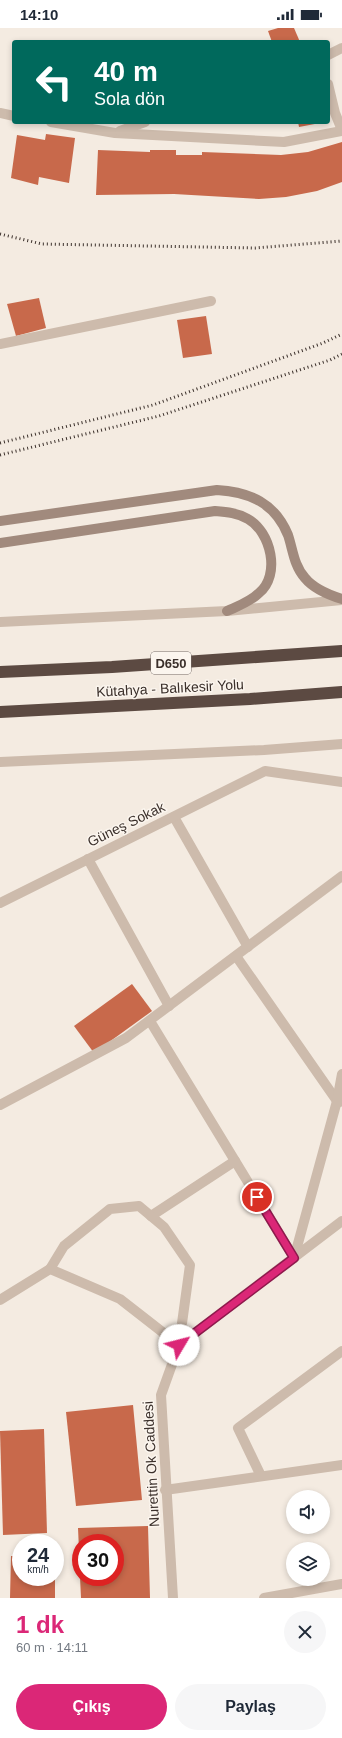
<!DOCTYPE html>
<html lang="tr">
<head>
<meta charset="utf-8">
<style>
	:root { --surface:#fff; --page:#f6f6f7; --text:#1f2937; --muted:#747a83; --accent:#db2777 }
	body { margin:0; font-family:Helvetica,sans-serif; background:var(--page); color:var(--text); height:100vh; display:flex; flex-direction:column; font-size:15px; white-space:nowrap }
	* { box-sizing:border-box; margin:0 }
	p { font-size:13px; color:var(--muted) }
	.icon { flex:none; width:22px; height:22px; fill:none; stroke:currentColor; stroke-width:2; stroke-linecap:round; stroke-linejoin:round }
	.map { position:relative; height:1570px; overflow:hidden }
	.details { display:flex; flex-direction:column; background:var(--surface); flex:1 }
	.details>* { flex:none }
	.top-card { position:absolute; left:12px; top:12px; width:318px; height:84px; border-radius:4px; box-shadow:0 2px 6px #0003; background:#00695c; color:#fff; overflow:hidden }
	.tools { position:absolute; left:286px; top:1462px; display:grid; gap:8px }
	.tools a { display:grid; place-items:center; width:44px; height:44px; border-radius:50%; background:var(--surface); box-shadow:0 2px 6px #0003; font-size:20px }
	.speed { position:absolute; left:12px; top:1506px; display:flex; gap:8px; font-size:20px; font-weight:700; text-align:center }
	.speed>* { display:grid; place-content:center; width:52px; height:52px; border-radius:50%; background:var(--surface); box-shadow:0 2px 6px #0003; line-height:1 }
	.speed small { font-size:10px; font-weight:400 }
	.speed .limit { border:6px solid #d22; background:#fff; color:#111 }
	.pin { position:absolute; display:grid; place-items:center; width:34px; height:34px; color:#fff; margin:-17px; border:2px solid #fff; border-radius:50%; box-shadow:0 1px 4px #0007 }
	.me { position:absolute; width:44px; margin:-22px; rotate:53deg; stroke-linejoin:round; filter:drop-shadow(0 0 3px #0008) }
	.turn { display:flex; align-items:center; gap:14px; height:84px; padding:0 16px; font-size:18px }
	.turn .icon { width:52px; height:52px; stroke-width:2.5 }
	.turn b { display:block; font-size:28px; line-height:34px }
	.round { display:grid; place-items:center; flex:none; width:42px; height:42px; border-radius:21px; background:var(--page) }
	.overview { display:flex; align-items:center; justify-content:space-between; height:68px; padding:0 16px }
	h1 { font-size:24px; font-weight:700; line-height:30px; color:var(--accent) }
	.button { display:flex; gap:8px; margin-top:auto; padding:8px 16px }
	.button a { flex:1; height:46px; border-radius:24px; background:var(--accent); color:#fff; font-size:16px; font-weight:700; line-height:46px; text-align:center }
	.button a+a { background:var(--page); color:var(--text) }
	.status { display:flex; justify-content:space-between; align-items:center; height:28px; padding:0 20px; background:var(--surface); direction:ltr }
	.status svg { height:11px; fill:currentColor }
	.map>svg:first-child { display:block }
	.building { fill:#c8694b }
	.lines { fill:none; stroke-linecap:round; stroke-linejoin:round }
	.street { stroke:#cdbbac; stroke-width:10 }
	.secondary { stroke:#a18a7d; stroke-width:10 }
	.highway { stroke:#5c4a42; stroke-width:12 }
	.rail { stroke:#3b302b; stroke-width:3; stroke-dasharray:1 3; stroke-linecap:butt }
	.route-casing { stroke:#8e194d; stroke-width:10 }
	.route { stroke:#db2777; stroke-width:7 }
	.labels { text-anchor:middle; dominant-baseline:central; stroke-width:3; stroke-linejoin:round; paint-order:stroke }
	.shield { fill:#fbf5ee; stroke:#756b66; stroke-width:1 }
	.shield-label { font-size:13px; font-weight:bold; fill:#3b302b }
	.street-label { font-size:14px; fill:#3b302b; stroke:#fbf5ee }
</style>
</head>
<body>
<div class="status"><b>14:10</b><svg viewBox="0 0 49 12"><path d="M0 12V9h3v3zM5 12V6h3v6zM10 12V3h3v9zM15 12V0h3v12zM26 1h20v11H26zM47 4h2v5h-2z"/></svg></div>
<div class="map">
<svg width="342" height="1570" viewBox="0 0 342 1570">
	<rect width="100%" height="100%" fill="#f4ebe1"/>
	<g class="building">
		<path d="M278,0h16l6,14h-28l-4,-11z"/>
		<path d="M298,94h22v1l-21,4z"/>
		<path d="M46,106l29,4 -6,45 -30,-6 -1,8 -27,-7 6,-43 28,5z"/>
		<path d="M342,114v40l-25,9 -31,6 -27,2 -85,-5 -78,1 2,-45 52,2v-2h26v5h26v-3l79,3 27,-3z"/>
		<path d="M39,270l7,30 -30,8 -9,-32z"/>
		<path d="M206,288l6,38 -29,4 -6,-38z"/>
		<path d="M132,956l20,27 -58,42 -20,-27z"/>
		<path d="M133,1377l9,95 -66,6 -10,-94z"/>
		<path d="M44,1401l3,104 -44,2 -3,-104z"/>
		<path d="M148,1498l2,72h-69l-1,-21h35v-34h-34v29h-1l-2,-44z"/>
		<path d="M11,1528h10v21h34v21h-45z"/>
	</g>
	<g class="lines">
		<g class="street">
			<path d="M328,27l14,-7"/>
			<path d="M328,56l7,29 7,17"/>
			<path d="M0,85l14,3"/>
			<path d="M51,94l64,11 169,9 58,-11"/>
			<path d="M120,103l25,-9"/>
			<path d="M0,316l211,-43"/>
			<path d="M0,594l227,-11 115,-11"/>
			<path d="M0,734l264,-12 78,-6"/>
			<path d="M174,789l74,130"/>
			<path d="M88,831l81,147"/>
			<path d="M0,875l265,-132 77,11"/>
			<path d="M236,928l101,145 3,1"/>
			<path d="M150,993l144,237"/>
			<path d="M0,1077l126,-67 216,-162"/>
			<path d="M151,1188l84,-55"/>
			<path d="M294,1230l43,-157 5,-27"/>
			<path d="M50,1241l14,-23 46,-37 29,-3 25,21 26,38 -11,80"/>
			<path d="M0,1272l50,-31 70,30 59,46"/>
			<path d="M261,1448l-23,-48 104,-77"/>
			<path d="M165,1462l177,-25"/>
			<path d="M173,1570l-12,-203 18,-50 163,-124"/>
			<path d="M264,1570l78,-14"/>
		</g>
		<g class="secondary">
			<path d="M0,493l217,-31c33,2 58,13 71,45 5,15 6,31 17,43 9,11 24,17 37,21"/>
			<path d="M0,515l215,-32c12,1 23,2 33,8 23,13 33,56 11,74 -9,9 -21,13 -32,18"/>
		</g>
		<g class="highway">
			<path d="M0,644l112,-5 230,-16"/>
			<path d="M0,684l250,-13 92,-7"/>
		</g>
		<g class="rail">
			<path d="M0,206l42,10 213,4 87,-7"/>
			<path d="M0,415l153,-38 170,-62 19,-9"/>
			<path d="M0,427l159,-39 171,-56 12,-6"/>
		</g>
	</g>
	<g class="lines">
		<g class="route-casing">
			<path id="route" d="M179,1317l115,-87 -37,-61"/>
		</g>
		<use href="#route" class="route"/>
	</g>
	<g class="labels">
		<rect class="shield" x="151" y="624" width="40" height="22" rx="3"/>
		<g class="shield-label">
			<text x="171" y="635">D650</text>
		</g>
		<g class="street-label">
			<text transform="translate(170 660) rotate(-3)">Kütahya - Balıkesir Yolu</text>
			<text transform="translate(126 796) rotate(-26)">Güneş Sokak</text>
			<text transform="translate(151 1436) rotate(-93)">Nurettin Ok Caddesi</text>
		</g>
	</g>
</svg>
<div class="tools">
<a><svg class="icon" aria-label="sound" viewBox="0 0 24 24"><path d="M4 9h4l5-4v14l-5-4H4zM17 9q2 3 0 6"/></svg></a>
<a><svg class="icon" aria-label="layers" viewBox="0 0 24 24"><path d="M12 4l9 5-9 5-9-5zM3 14l9 5 9-5"/></svg></a>
</div>
<div class="speed"><div>24<small>km/h</small></div><div class="limit">30</div></div>
<div class="pin" style="left:257px;top:1169px;background:#d93025"><svg class="icon" aria-label="arrive" viewBox="0 0 24 24"><path d="M6 21V4h12l-3 4 3 4H6"/></svg></div>
<svg class="me" style="left:179px;top:1317px" viewBox="-20 -20 40 40"><circle r="19" fill="#fff"/><path d="M0-13L10 11 0 6-10 11z" fill="#db2777"/></svg>
<div class="top-card">
<div class="turn"><svg class="icon" aria-label="left" viewBox="0 0 24 24"><path d="M17 20v-9H6M10 6l-5 5 5 5"/></svg><div><b>40 m</b>Sola dön</div></div>
</div>
</div>
<section class="details">
<div class="overview"><div><h1>1 dk</h1><p>60 m · 14:11</p></div><a class="round"><svg class="icon" aria-label="close" viewBox="0 0 24 24"><path d="M6 6l12 12M18 6L6 18"/></svg></a></div>
<div class="button"><a>Çıkış</a><a>Paylaş</a></div>
</section>
</body>
</html>
